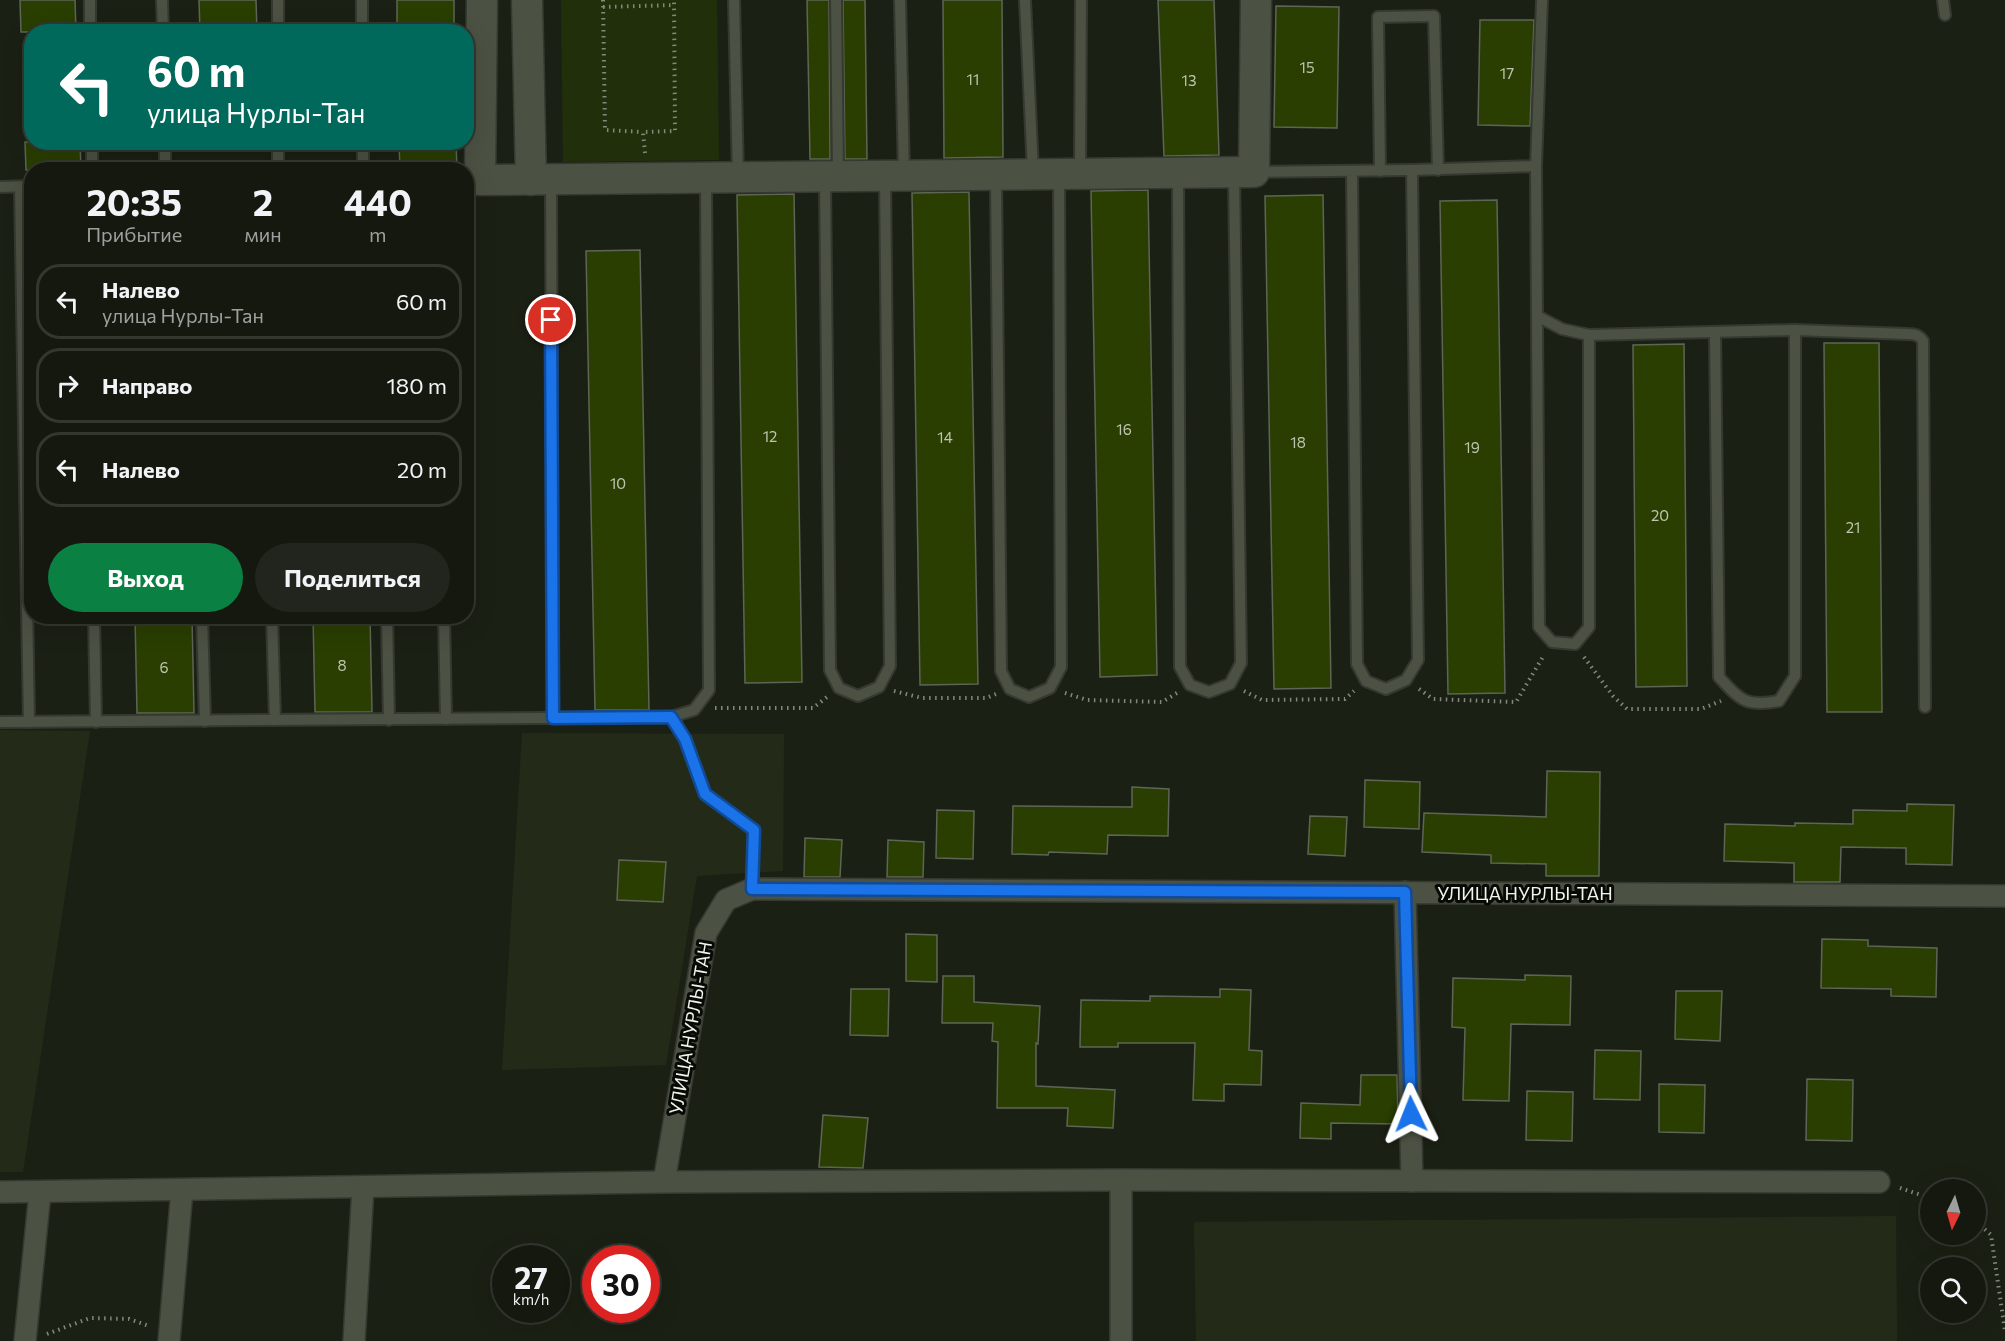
<!DOCTYPE html>
<html lang="ru">
<head>
<meta charset="utf-8">
<style>
	:root { --surface:#14180f; --page:#21251d; --text:#f1f3f6; --muted:#9da09e; --line:#33372f; --accent:#0b8043 }
	body { margin:0; font-family:Commissioner,sans-serif; background:var(--page); color:var(--text); height:100vh; display:flex; flex-direction:column; font-size:22px; white-space:nowrap }
	* { box-sizing:border-box; margin:0 }
	p { font-size:20px; color:var(--muted) }
	.icon { flex:none; width:33px; height:33px; fill:none; stroke:currentColor; stroke-width:2; stroke-linecap:round; stroke-linejoin:round }
	.map { position:relative; flex:1; overflow:hidden }
	.side { position:absolute; left:24px; top:162px; width:450px; height:462px; display:flex; flex-direction:column; background:var(--surface); border-radius:24px; box-shadow:0 6px 24px #0002,0 0 0 2px var(--line) }
	.side>* { flex:none }
	.guide { position:absolute; left:24px; top:24px; width:450px; height:126px; border-radius:24px; box-shadow:0 6px 24px #0002,0 0 0 2px var(--line); background:#00695c; color:#fff; overflow:hidden }
	.needle { width:39px; rotate:185deg }
	.controls { position:absolute; left:1920px; top:1179px; display:grid; gap:12px }
	.controls a { display:grid; place-items:center; width:66px; height:66px; border-radius:50%; background:var(--surface); box-shadow:0 6px 24px #0002,0 0 0 2px var(--line); font-size:30px }
	.speed { position:absolute; left:492px; top:1245px; display:flex; gap:12px; font-size:30px; font-weight:700; text-align:center }
	.speed>* { display:grid; place-content:center; width:78px; height:78px; border-radius:50%; background:var(--surface); box-shadow:0 6px 24px #0002,0 0 0 2px var(--line); line-height:1 }
	.speed small { font-size:15px; font-weight:400 }
	.speed .limit { border:9px solid #d22; background:#fff; color:#111 }
	.pin { position:absolute; display:grid; place-items:center; width:51px; height:51px; color:#fff; margin:-26px; border:3px solid #fff; border-radius:50%; box-shadow:0 2px 6px #0007 }
	.me { position:absolute; width:66px; margin:-33px; rotate:358deg; stroke-linejoin:round; filter:drop-shadow(0 0 4px #0008) }
	.turn { display:flex; align-items:center; gap:21px; height:126px; padding:0 24px; font-size:27px }
	.turn .icon { width:78px; height:78px; stroke-width:2.5 }
	.turn b { display:block; font-size:42px; line-height:51px }
	.eta { display:flex; justify-content:space-evenly; align-items:center; height:102px; text-align:center }
	.eta b { font-size:36px; font-weight:700; line-height:42px }
	.cta { display:flex; gap:12px; margin-top:auto; padding:12px 24px }
	.cta a { flex:1; height:69px; border-radius:36px; background:var(--accent); color:#fff; font-size:24px; font-weight:700; line-height:69px; text-align:center }
	.cta a+a { background:var(--page); color:var(--text) }
	ul { padding:0; list-style:none }
	li { display:flex; align-items:center; gap:18px; height:75px; margin:0 12px 9px; padding:0 12px; border:3px solid var(--line); border-radius:24px }
	li div { flex:1 }
	li b { display:block; font-size:22px }
	li em { font-style:normal }
	.map>svg:first-child { display:block }
	.built { fill:#232b18 }
	.green { fill:#222f0b }
	.building { fill:#293e00; stroke:#5e6556; stroke-width:1.5 }
	.lines { fill:none; stroke-linecap:round; stroke-linejoin:round }
	.lane-casing { stroke:#353931; stroke-width:14 }
	.street-casing { stroke:#353931; stroke-width:24 }
	.secondary-casing { stroke:#353931; stroke-width:33 }
	.path { stroke:#84887e; stroke-width:4; stroke-dasharray:1.5 4.5; stroke-linecap:butt }
	.lane { stroke:#4b5143; stroke-width:10 }
	.street { stroke:#4b5143; stroke-width:21 }
	.secondary { stroke:#4b5143; stroke-width:30 }
	.route-casing { stroke:#114b97; stroke-width:15 }
	.route { stroke:#1a73e8; stroke-width:10 }
	.labels { text-anchor:middle; dominant-baseline:central; stroke-width:6; stroke-linejoin:round; paint-order:stroke }
	.number-label { font-size:15px; fill:#bec6b0 }
	.street-label { font-size:18px; fill:#f0f4eb; stroke:#070905 }
</style>
</head>
<body>
<div class="map">
<svg width="2005" height="1341" viewBox="0 0 2005 1341">
	<rect width="100%" height="100%" fill="#1b2014"/>
	<g class="built">
		<path d="M0,730l90,1 -67,441h-23z"/>
		<path d="M522,733l262,1 -1,137 -86,5 -31,189 -164,5z"/>
		<path d="M1896,1216l1,125h-701l-2,-119z"/>
	</g>
	<path class="green" d="M561,0h156l2,160 -156,2z"/>
	<g class="building">
		<path d="M20,0h55l1,32h-55z"/>
		<path d="M199,0h57l1,32h-57z"/>
		<rect x="397" y="0" width="57" height="32"/>
		<path d="M807,0h22l1,159h-20z"/>
		<path d="M843,0h22l2,159h-22z"/>
		<path d="M943,0h59l1,157 -59,1z"/>
		<path d="M1158,0h56l5,155 -55,1z"/>
		<path d="M1276,6l63,1 -2,121 -63,-1z"/>
		<path d="M1480,20h54l-4,106 -52,-1z"/>
		<path d="M25,142h55l1,28h-55z"/>
		<path d="M399,142h57l1,27 -57,1z"/>
		<path d="M1148,190l9,485 -57,2 -9,-486z"/>
		<path d="M969,192l9,492 -58,1 -8,-492z"/>
		<path d="M794,194l8,488 -57,1 -8,-488z"/>
		<path d="M1323,195l8,493 -57,1 -9,-493z"/>
		<path d="M1497,200l8,493 -57,1 -8,-493z"/>
		<path d="M640,250l9,460h-54l-9,-459z"/>
		<path d="M1824,343h55l3,369h-55z"/>
		<path d="M1684,344l3,342 -51,1 -3,-342z"/>
		<path d="M135,616h57l2,97h-57z"/>
		<path d="M313,616h57l2,96h-57z"/>
		<path d="M1547,771l53,1 -1,104h-53v-12l-55,-1v-8l-69,-3 2,-39 122,4z"/>
		<path d="M1365,780l55,2 -1,47 -55,-2z"/>
		<path d="M1132,787l37,2 -1,47 -60,-1 -1,19 -58,-2 -1,3 -36,-1 1,-48 119,1z"/>
		<path d="M1907,804l47,1 -2,60 -46,-1v-16l-65,-1 -1,35h-46v-19l-70,-2 1,-37 70,2v-3l58,1v-14l54,1z"/>
		<path d="M937,810l37,1 -1,48 -37,-1z"/>
		<path d="M1310,816l37,1 -2,39 -37,-2z"/>
		<path d="M805,838l37,2 -2,37h-36z"/>
		<path d="M888,840l36,2 -1,35h-36z"/>
		<path d="M619,860l47,2 -3,40 -46,-2z"/>
		<path d="M906,934l31,1v47l-31,-1z"/>
		<path d="M1822,939l46,1v6l69,2 -1,49 -45,-1v-7l-70,-1z"/>
		<path d="M1525,975l46,1 -1,49 -59,-1 -2,77 -46,-1 2,-72 -13,-1 1,-49 72,2z"/>
		<path d="M943,976h31v26l66,4 -2,38 -2,-1v43l79,4 -2,38 -46,-2 1,-18h-71l1,-66 -6,-1 1,-18h-51z"/>
		<path d="M851,989h38l-1,47 -38,-1z"/>
		<path d="M1220,989l31,1 -2,60 13,1 -1,34 -37,-1v17l-31,-1 2,-57h-77v4h-38l1,-47 69,1v-5l70,1z"/>
		<path d="M1676,991h46l-2,50 -45,-2z"/>
		<path d="M1595,1050l46,1 -1,49 -46,-1z"/>
		<path d="M1361,1075h36l1,49 -67,-1v16l-31,-1 1,-35 59,2z"/>
		<path d="M1807,1079l46,1 -1,61 -46,-1z"/>
		<path d="M1659,1084l46,1 -1,48 -45,-1z"/>
		<path d="M1527,1091l46,1 -1,49 -46,-1z"/>
		<path d="M823,1115l45,3 -5,50 -44,-1z"/>
	</g>
	<g class="lines">
		<g class="lane-casing">
			<g id="lane">
				<path d="M90,0v32"/>
				<path d="M162,0l1,32"/>
				<path d="M278,0v32"/>
				<path d="M362,0v32"/>
				<path d="M734,0l4,177"/>
				<path d="M836,0l2,174"/>
				<path d="M900,0l4,174"/>
				<path d="M1025,0l8,172"/>
				<path d="M1542,0l-6,166 3,461 13,15 23,2 14,-17v-292"/>
				<path d="M1943,0l2,15"/>
				<path d="M92,142v28"/>
				<path d="M165,142v28"/>
				<path d="M278,142v28"/>
				<path d="M363,142v28"/>
				<path d="M1080,171l1,-171"/>
				<path d="M1352,171l5,493 9,17 20,8 20,-9 12,-20 -6,-490"/>
				<path d="M1380,171l-2,-154 56,-1 4,154"/>
				<path d="M1255,172l157,-2 124,-4"/>
				<path d="M1178,174l2,493 10,18 19,7 21,-8 11,-21 -7,-488"/>
				<path d="M996,178l5,493 9,18 19,8 21,-9 11,-21 -2,-492"/>
				<path d="M551,180l2,538"/>
				<path d="M825,180l5,490 9,18 19,8 21,-9 11,-21 -5,-490"/>
				<path d="M0,187l32,-1"/>
				<path d="M20,187l9,535"/>
				<path d="M1537,316l25,13 27,6 206,-5 113,4c7,0 11,1 15,7l2,366"/>
				<path d="M1715,332l4,345c22,24 27,30 60,24l16,-25v-346"/>
				<path d="M94,616l2,106"/>
				<path d="M202,616l3,105"/>
				<path d="M272,616l3,104"/>
				<path d="M387,616l2,104"/>
				<path d="M444,616l2,103"/>
				<path d="M671,717l14,22 20,55 49,36 -2,59"/>
				<path d="M0,722l671,-5 23,-7 15,-20 -3,-509"/>
			</g>
		</g>
		<g class="street-casing">
			<g id="street">
				<path d="M1405,892l7,289"/>
				<path d="M664,1182l42,-249 20,-33 26,-11 1253,7"/>
				<path d="M0,1192l664,-10 457,-2 758,2"/>
				<path d="M25,1341l15,-149"/>
				<path d="M169,1341l13,-151"/>
				<path d="M354,1341l9,-154"/>
				<path d="M1121,1341v-161"/>
			</g>
		</g>
		<g class="secondary-casing">
			<g id="secondary">
				<path d="M482,0l-2,180 774,-8 2,-172"/>
				<path d="M527,0l4,180"/>
			</g>
		</g>
		<g class="path">
			<path d="M603,0l2,130 38,2"/>
			<path d="M603,7l72,-2"/>
			<path d="M645,153l-2,-21 32,-1 -1,-131"/>
			<path d="M1584,657l29,39 14,13h74l20,-8"/>
			<path d="M1419,689l14,10 83,3 28,-47"/>
			<path d="M894,691l28,7h64l10,-4"/>
			<path d="M1244,691l18,9 83,-1 9,-8"/>
			<path d="M1065,693l22,7 75,2 15,-9"/>
			<path d="M715,708h98l14,-11"/>
			<path d="M1900,1188l30,10"/>
			<path d="M1976,1221l15,14 14,96"/>
			<path d="M47,1334l43,-16 39,1 20,7"/>
		</g>
		<use href="#lane" class="lane"/>
		<use href="#street" class="street"/>
		<use href="#secondary" class="secondary"/>
	</g>
	<g class="lines">
		<g class="route-casing">
			<path id="route" d="M551,320l2,398 118,-1 14,22 20,55 49,36 -2,59 653,3 6,222"/>
		</g>
		<use href="#route" class="route"/>
	</g>
	<g class="labels">
		<g class="number-label">
			<text x="1307" y="67">15</text>
			<text x="1507" y="73">17</text>
			<text x="973" y="79">11</text>
			<text x="1189" y="80">13</text>
			<text x="1124" y="429">16</text>
			<text x="770" y="436">12</text>
			<text x="945" y="437">14</text>
			<text x="1298" y="442">18</text>
			<text x="1472" y="447">19</text>
			<text x="618" y="483">10</text>
			<text x="1660" y="515">20</text>
			<text x="1853" y="527">21</text>
			<text x="342" y="665">8</text>
			<text x="164" y="667">6</text>
		</g>
		<g class="street-label">
			<text x="1525" y="893">УЛИЦА НУРЛЫ-ТАН</text>
			<text transform="translate(690 1028) rotate(-80)">УЛИЦА НУРЛЫ-ТАН</text>
		</g>
	</g>
</svg>
<div class="controls">
<a><svg class="needle" viewBox="-14 -14 28 28"><path d="M0-13l5 13h-10z" fill="#e53935"/><path d="M0 13l5-13h-10z" fill="#9da09e"/></svg></a>
<a><svg class="icon" aria-label="search" viewBox="0 0 24 24"><circle cx="10" cy="10" r="6"/><path d="M15 15l6 6"/></svg></a>
</div>
<div class="speed"><div>27<small>km/h</small></div><div class="limit">30</div></div>
<div class="pin" style="left:551px;top:320px;background:#d93025"><svg class="icon" aria-label="arrive" viewBox="0 0 24 24"><path d="M6 21V4h12l-3 4 3 4H6"/></svg></div>
<svg class="me" style="left:1411px;top:1114px" viewBox="-20 -20 40 40"><path d="M0-17L14 15 0 8-14 15z" fill="#1a73e8" stroke="#fff" stroke-width="4"/></svg>
<div class="guide">
<div class="turn"><svg class="icon" aria-label="left" viewBox="0 0 24 24"><path d="M17 20v-9H6M10 6l-5 5 5 5"/></svg><div><b>60 m</b>улица Нурлы-Тан</div></div>
</div>
<section class="side">
<div class="eta">
<div><b>20:35</b><p>Прибытие</p></div>
<div><b>2</b><p>мин</p></div>
<div><b>440</b><p>m</p></div>
</div>
<ul>
<li><svg class="icon" aria-label="left" viewBox="0 0 24 24"><path d="M17 20v-9H6M10 6l-5 5 5 5"/></svg><div><b>Налево</b><p>улица Нурлы-Тан</p></div><em>60 m</em></li>
<li><svg class="icon" aria-label="right" viewBox="0 0 24 24"><path d="M7 20v-9h11M14 6l5 5-5 5"/></svg><div><b>Направо</b></div><em>180 m</em></li>
<li><svg class="icon" aria-label="left" viewBox="0 0 24 24"><path d="M17 20v-9H6M10 6l-5 5 5 5"/></svg><div><b>Налево</b></div><em>20 m</em></li>
</ul>
<div class="cta"><a>Выход</a><a>Поделиться</a></div>
</section>
</div>
</body>
</html>
